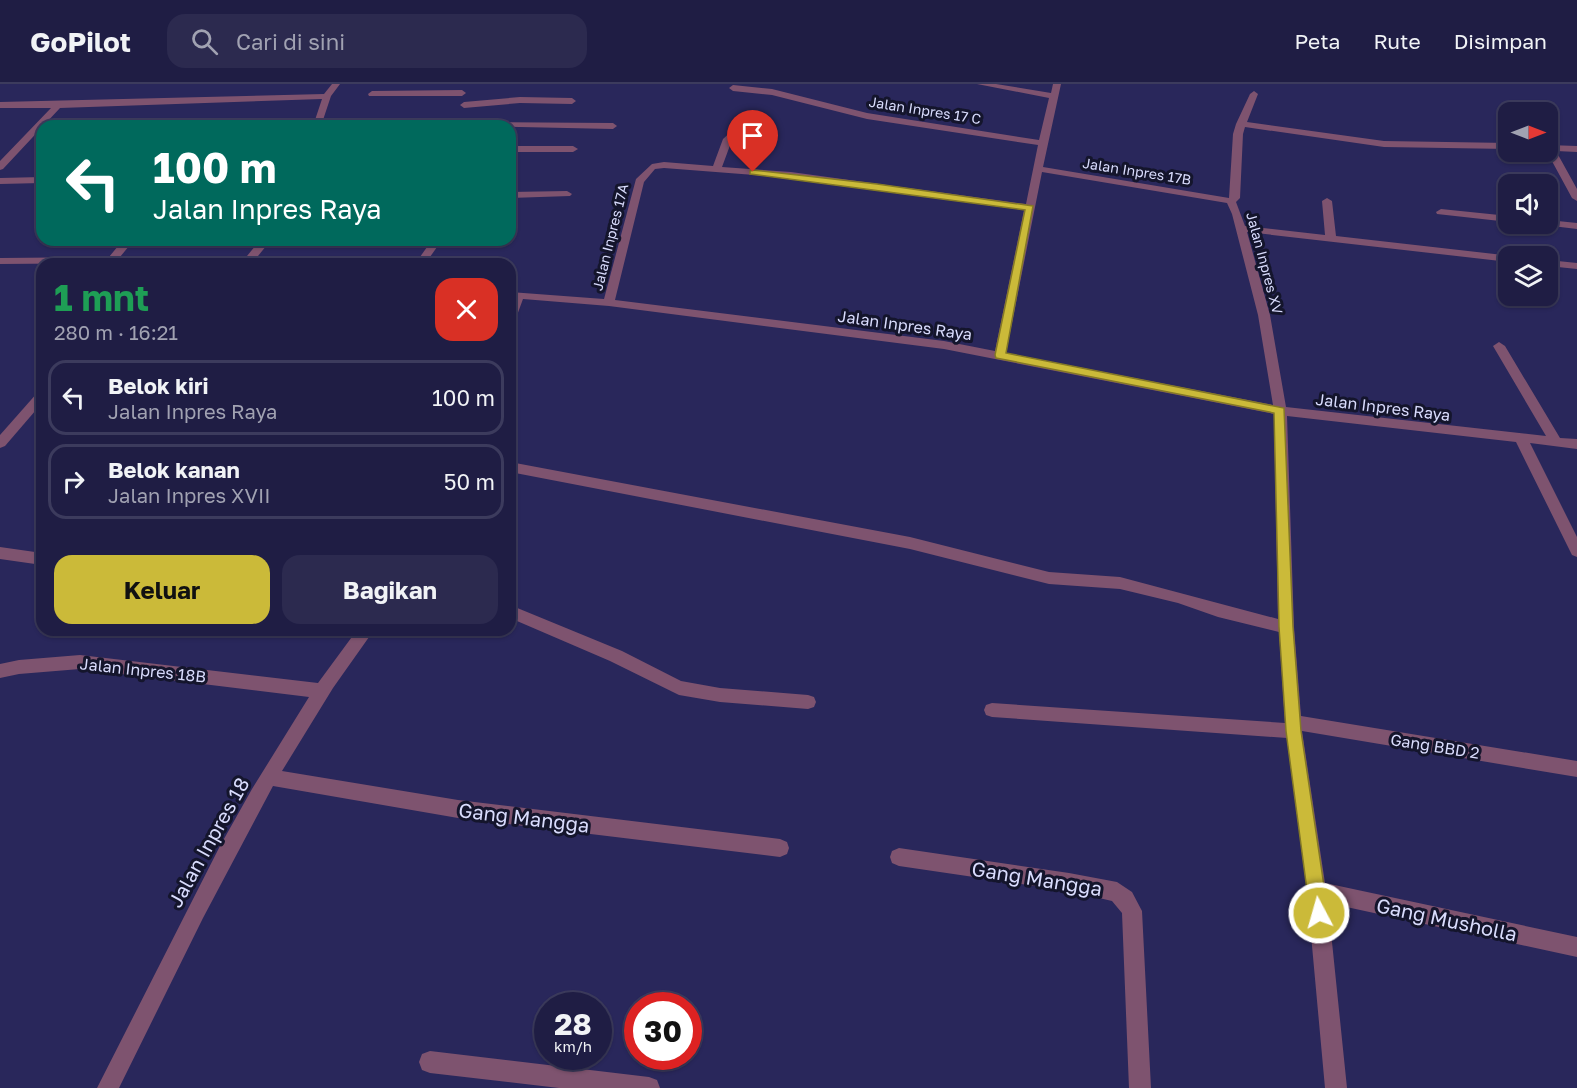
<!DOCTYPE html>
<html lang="id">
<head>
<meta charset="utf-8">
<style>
	:root { --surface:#1f1d44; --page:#2c2a4f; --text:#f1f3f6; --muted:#a1a2b2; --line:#3c3b5d; --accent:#cbba39 }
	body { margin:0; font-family:"Golos Text",sans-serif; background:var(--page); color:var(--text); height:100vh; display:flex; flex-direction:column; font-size:22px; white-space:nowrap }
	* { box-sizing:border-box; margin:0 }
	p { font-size:20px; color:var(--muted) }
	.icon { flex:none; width:33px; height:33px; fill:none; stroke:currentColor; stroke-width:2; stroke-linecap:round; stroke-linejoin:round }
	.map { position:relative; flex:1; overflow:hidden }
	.drawer { position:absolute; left:36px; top:174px; width:480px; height:378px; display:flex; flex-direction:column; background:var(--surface); border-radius:18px; box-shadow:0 2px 4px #0004,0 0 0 2px var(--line) }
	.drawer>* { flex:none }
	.banner { position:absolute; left:36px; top:36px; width:480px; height:126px; border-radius:18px; box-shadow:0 2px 4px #0004,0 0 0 2px var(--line); background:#00695c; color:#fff; overflow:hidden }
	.needle { width:39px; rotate:90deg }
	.buttons { position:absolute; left:1498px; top:18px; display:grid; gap:12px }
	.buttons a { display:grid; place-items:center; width:60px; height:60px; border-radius:12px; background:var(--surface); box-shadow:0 2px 4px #0004,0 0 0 2px var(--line); font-size:30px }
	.speed { position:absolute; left:534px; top:908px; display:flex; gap:12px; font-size:30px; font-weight:700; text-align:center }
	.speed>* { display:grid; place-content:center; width:78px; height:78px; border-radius:50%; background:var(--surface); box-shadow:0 2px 4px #0004,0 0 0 2px var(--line); line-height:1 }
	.speed small { font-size:15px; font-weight:400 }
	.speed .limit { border:9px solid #d22; background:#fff; color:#111 }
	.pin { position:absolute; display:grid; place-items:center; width:51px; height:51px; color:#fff; margin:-62px -26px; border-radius:50% 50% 50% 0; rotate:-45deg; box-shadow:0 0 6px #0007 }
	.pin .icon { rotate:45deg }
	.me { position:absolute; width:66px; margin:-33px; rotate:354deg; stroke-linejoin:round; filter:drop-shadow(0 0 4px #0008) }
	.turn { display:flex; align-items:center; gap:21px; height:126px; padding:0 18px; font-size:27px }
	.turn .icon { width:78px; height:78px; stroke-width:2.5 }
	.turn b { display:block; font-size:42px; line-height:51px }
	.round { display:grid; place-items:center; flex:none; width:63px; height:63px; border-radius:18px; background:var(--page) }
	.overview { display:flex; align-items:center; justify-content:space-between; height:102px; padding:0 18px }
	h1 { font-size:36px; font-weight:700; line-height:45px; color:#1e9e55 }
	.primary-button { display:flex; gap:12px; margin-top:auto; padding:12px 18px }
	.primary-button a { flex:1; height:69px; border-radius:18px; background:var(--accent); color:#111; font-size:24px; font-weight:700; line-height:69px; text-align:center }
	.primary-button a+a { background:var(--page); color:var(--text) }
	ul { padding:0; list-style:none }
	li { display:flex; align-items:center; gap:18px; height:75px; margin:0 12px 9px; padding:0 6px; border:3px solid var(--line); border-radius:18px }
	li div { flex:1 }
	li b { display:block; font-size:22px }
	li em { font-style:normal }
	header { display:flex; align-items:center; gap:36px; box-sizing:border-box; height:84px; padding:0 30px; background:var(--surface); border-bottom:2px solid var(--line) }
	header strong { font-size:28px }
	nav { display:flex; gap:33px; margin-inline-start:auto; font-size:21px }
	.search { width:420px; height:54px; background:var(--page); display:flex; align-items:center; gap:15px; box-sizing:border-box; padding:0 21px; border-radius:18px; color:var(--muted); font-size:22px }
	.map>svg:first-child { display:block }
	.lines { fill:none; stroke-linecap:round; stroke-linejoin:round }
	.minor { fill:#7e536f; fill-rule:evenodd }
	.route { fill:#cbba39; stroke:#847925; stroke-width:1.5 }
	.labels { text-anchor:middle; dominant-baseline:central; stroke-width:6; stroke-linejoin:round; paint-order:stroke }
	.far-street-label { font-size:14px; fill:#d9dcfd; stroke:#14152c }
	.street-label { font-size:16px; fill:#d9dcfd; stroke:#14152c }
	.near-street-label { font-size:20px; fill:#d9dcfd; stroke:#14152c }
</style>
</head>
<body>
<header>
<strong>GoPilot</strong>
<div class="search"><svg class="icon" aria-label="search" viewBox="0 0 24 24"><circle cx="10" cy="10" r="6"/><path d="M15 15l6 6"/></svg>Cari di sini</div>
<nav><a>Peta</a><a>Rute</a><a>Disimpan</a></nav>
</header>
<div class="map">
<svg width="1577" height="1004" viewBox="0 0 1577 1004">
	<rect width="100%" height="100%" fill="#29275b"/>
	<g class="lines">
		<g class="minor">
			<path d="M332,0h8l-9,12 -10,30h-8l9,-27 -262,9 -57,61 -3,1v-9l51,-53h-51v-6l324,-8z"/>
			<path d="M977,0h19l55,9 2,-9h8l-18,83 186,31 4,-64 3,-10 14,-30 4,-3 4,3 -11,28 137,19 125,2v6l-125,-2 -139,-20 -2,7 -3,64 -4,4 9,24 80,9 -3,-34 5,-3 5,3 4,35 176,20h-3v6l-262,-30 23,83 16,92 260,29 -53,-90 6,-4 6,4 55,92 17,1v10l-47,-6 47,94v20l-5,-2 -2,-4 -54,-109 -229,-26 7,211 7,89 276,45v16l-275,-46 23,152 252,54v20l-249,-54 19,185h-22l-18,-197 -20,-153 -295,-21 -6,-2 -2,-5 2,-5 6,-2 293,20 -6,-91 -61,-15 -40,-14 -58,-14 -71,-5 -139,-35 -400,-77v-10l400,75 139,35 71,5 158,42 -4,-205 -330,-65 -335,-43 -86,-7 -7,19 -6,4 2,-23 -2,-1v-6l94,7 32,-120 16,-15 12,-2 49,4 10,-27 11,-10 24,-1 5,3 -5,3 -21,1 -5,5 -10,27 69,5 235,32 12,-59 -171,-26 -95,-24 -39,-4 -4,-3 4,-3 39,4 95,24 172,27 10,-42zM664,84l127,10 233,32 -29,141 -51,-10 -329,-41 29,-118 11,-13zM1042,88l185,31 5,11 26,101 15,90 -267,-52z"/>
			<path d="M372,7l90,-1 4,3 -4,3h-93l-1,-2z"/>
			<path d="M520,13l52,1 4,3 -4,3 -52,-1 -56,5 -4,-3 4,-3z"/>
			<path d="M469,38l144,1 4,3 -4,3 -148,-3z"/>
			<path d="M1548,61l29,1v6l-21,-1 21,38v12l-5,-3 -25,-46z"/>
			<path d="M510,62h63l5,3 -5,3h-63z"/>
			<path d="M42,93v6l-42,1v-6z"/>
			<path d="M567,107l5,3 -2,2 -60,2v-6z"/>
			<path d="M1441,125l68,7v6l-72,-8 -1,-2z"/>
			<path d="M1548,136l29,3v6l-33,-4 -1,-1h5z"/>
			<path d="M123,156h11l-14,17 127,-1 13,-16h11l-13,16 89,5 5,3 -102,-2 -250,2v-6l109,-1z"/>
			<path d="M432,156h10l-17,24h-10z"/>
			<path d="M1548,176l29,3v6l-29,-3z"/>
			<path d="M42,307v12l-37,43 -5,2v-13l38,-43z"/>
			<path d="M0,463l42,6v12l-42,-6z"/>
			<path d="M510,521l112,46 59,30 39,7 88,7 6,2 2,5 -2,5 -6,2 -88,-7 -41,-7 -69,-34 -100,-43z"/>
			<path d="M357,546h17l-41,58 -51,83 176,29 322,39 7,3 2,6 -2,6 -7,3 -322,-39 -185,-32 -70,132 -84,170h-22l123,-242 32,-57 57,-92 -229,-28 -61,5 -19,4v-14l19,-4 61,-5 238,28z"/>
			<path d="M899,764l170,25 48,9 15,10 10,19 9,177h-22l-7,-175 -10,-12 -43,-10 -170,-25 -7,-3 -2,-6 2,-6z"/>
			<path d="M430,967l219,26 8,3 3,8h-101l-129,-15 -8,-3 -3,-8 3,-8z"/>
		</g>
	</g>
	<path class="route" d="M753,86l124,14 156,22 -27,147 278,55 9,219 8,104 27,182 -3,6 -6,2 -6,-2 -3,-6 -24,-182 -7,-104 -5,-214 -278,-55 -1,-3 30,-145 -275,-36v-3z"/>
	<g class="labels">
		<g class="far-street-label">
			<text transform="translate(925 26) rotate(9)">Jalan Inpres 17 C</text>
			<text transform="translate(1137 87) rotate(9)">Jalan Inpres 17B</text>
			<text transform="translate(610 153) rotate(-76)">Jalan Inpres 17A</text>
			<text transform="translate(1265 179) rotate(75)">Jalan Inpres XV</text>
		</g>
		<g class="street-label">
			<text transform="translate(905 241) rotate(8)">Jalan Inpres Raya</text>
			<text transform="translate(1383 323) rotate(7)">Jalan Inpres Raya</text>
			<text transform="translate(143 586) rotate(6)">Jalan Inpres 18B</text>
			<text transform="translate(1435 662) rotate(9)">Gang BBD 2</text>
		</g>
		<g class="near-street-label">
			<text transform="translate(524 733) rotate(7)">Gang Mangga</text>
			<text transform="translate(208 758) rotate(-61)">Jalan Inpres 18</text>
			<text transform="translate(1037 794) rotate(9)">Gang Mangga</text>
			<text transform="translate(1447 835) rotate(12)">Gang Musholla</text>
		</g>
	</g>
</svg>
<div class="buttons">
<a><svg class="needle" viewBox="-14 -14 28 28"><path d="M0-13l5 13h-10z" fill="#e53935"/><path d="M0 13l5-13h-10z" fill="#a1a2b2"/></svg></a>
<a><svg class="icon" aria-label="sound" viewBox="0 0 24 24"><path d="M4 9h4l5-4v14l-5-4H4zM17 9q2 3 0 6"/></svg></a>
<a><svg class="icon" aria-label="layers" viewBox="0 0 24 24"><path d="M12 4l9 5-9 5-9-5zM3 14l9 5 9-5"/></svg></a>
</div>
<div class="speed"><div>28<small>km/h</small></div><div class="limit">30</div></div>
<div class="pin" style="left:753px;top:88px;background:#d93025"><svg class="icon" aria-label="arrive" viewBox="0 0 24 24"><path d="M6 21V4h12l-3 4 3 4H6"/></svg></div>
<svg class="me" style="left:1319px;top:829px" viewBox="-20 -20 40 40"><circle r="17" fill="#cbba39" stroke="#fff" stroke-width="3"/><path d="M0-11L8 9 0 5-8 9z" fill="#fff"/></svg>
<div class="banner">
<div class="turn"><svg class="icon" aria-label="left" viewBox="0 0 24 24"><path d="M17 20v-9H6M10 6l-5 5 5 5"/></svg><div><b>100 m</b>Jalan Inpres Raya</div></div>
</div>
<section class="drawer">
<div class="overview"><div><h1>1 mnt</h1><p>280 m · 16:21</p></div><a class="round" style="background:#d93025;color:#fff"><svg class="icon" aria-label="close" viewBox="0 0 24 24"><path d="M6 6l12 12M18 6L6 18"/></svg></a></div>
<ul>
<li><svg class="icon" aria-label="left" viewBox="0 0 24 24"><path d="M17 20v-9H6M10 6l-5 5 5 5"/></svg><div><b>Belok kiri</b><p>Jalan Inpres Raya</p></div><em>100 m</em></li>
<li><svg class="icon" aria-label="right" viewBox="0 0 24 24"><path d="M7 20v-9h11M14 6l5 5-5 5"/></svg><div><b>Belok kanan</b><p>Jalan Inpres XVII</p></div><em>50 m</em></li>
</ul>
<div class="primary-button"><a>Keluar</a><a>Bagikan</a></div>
</section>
</div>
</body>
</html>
